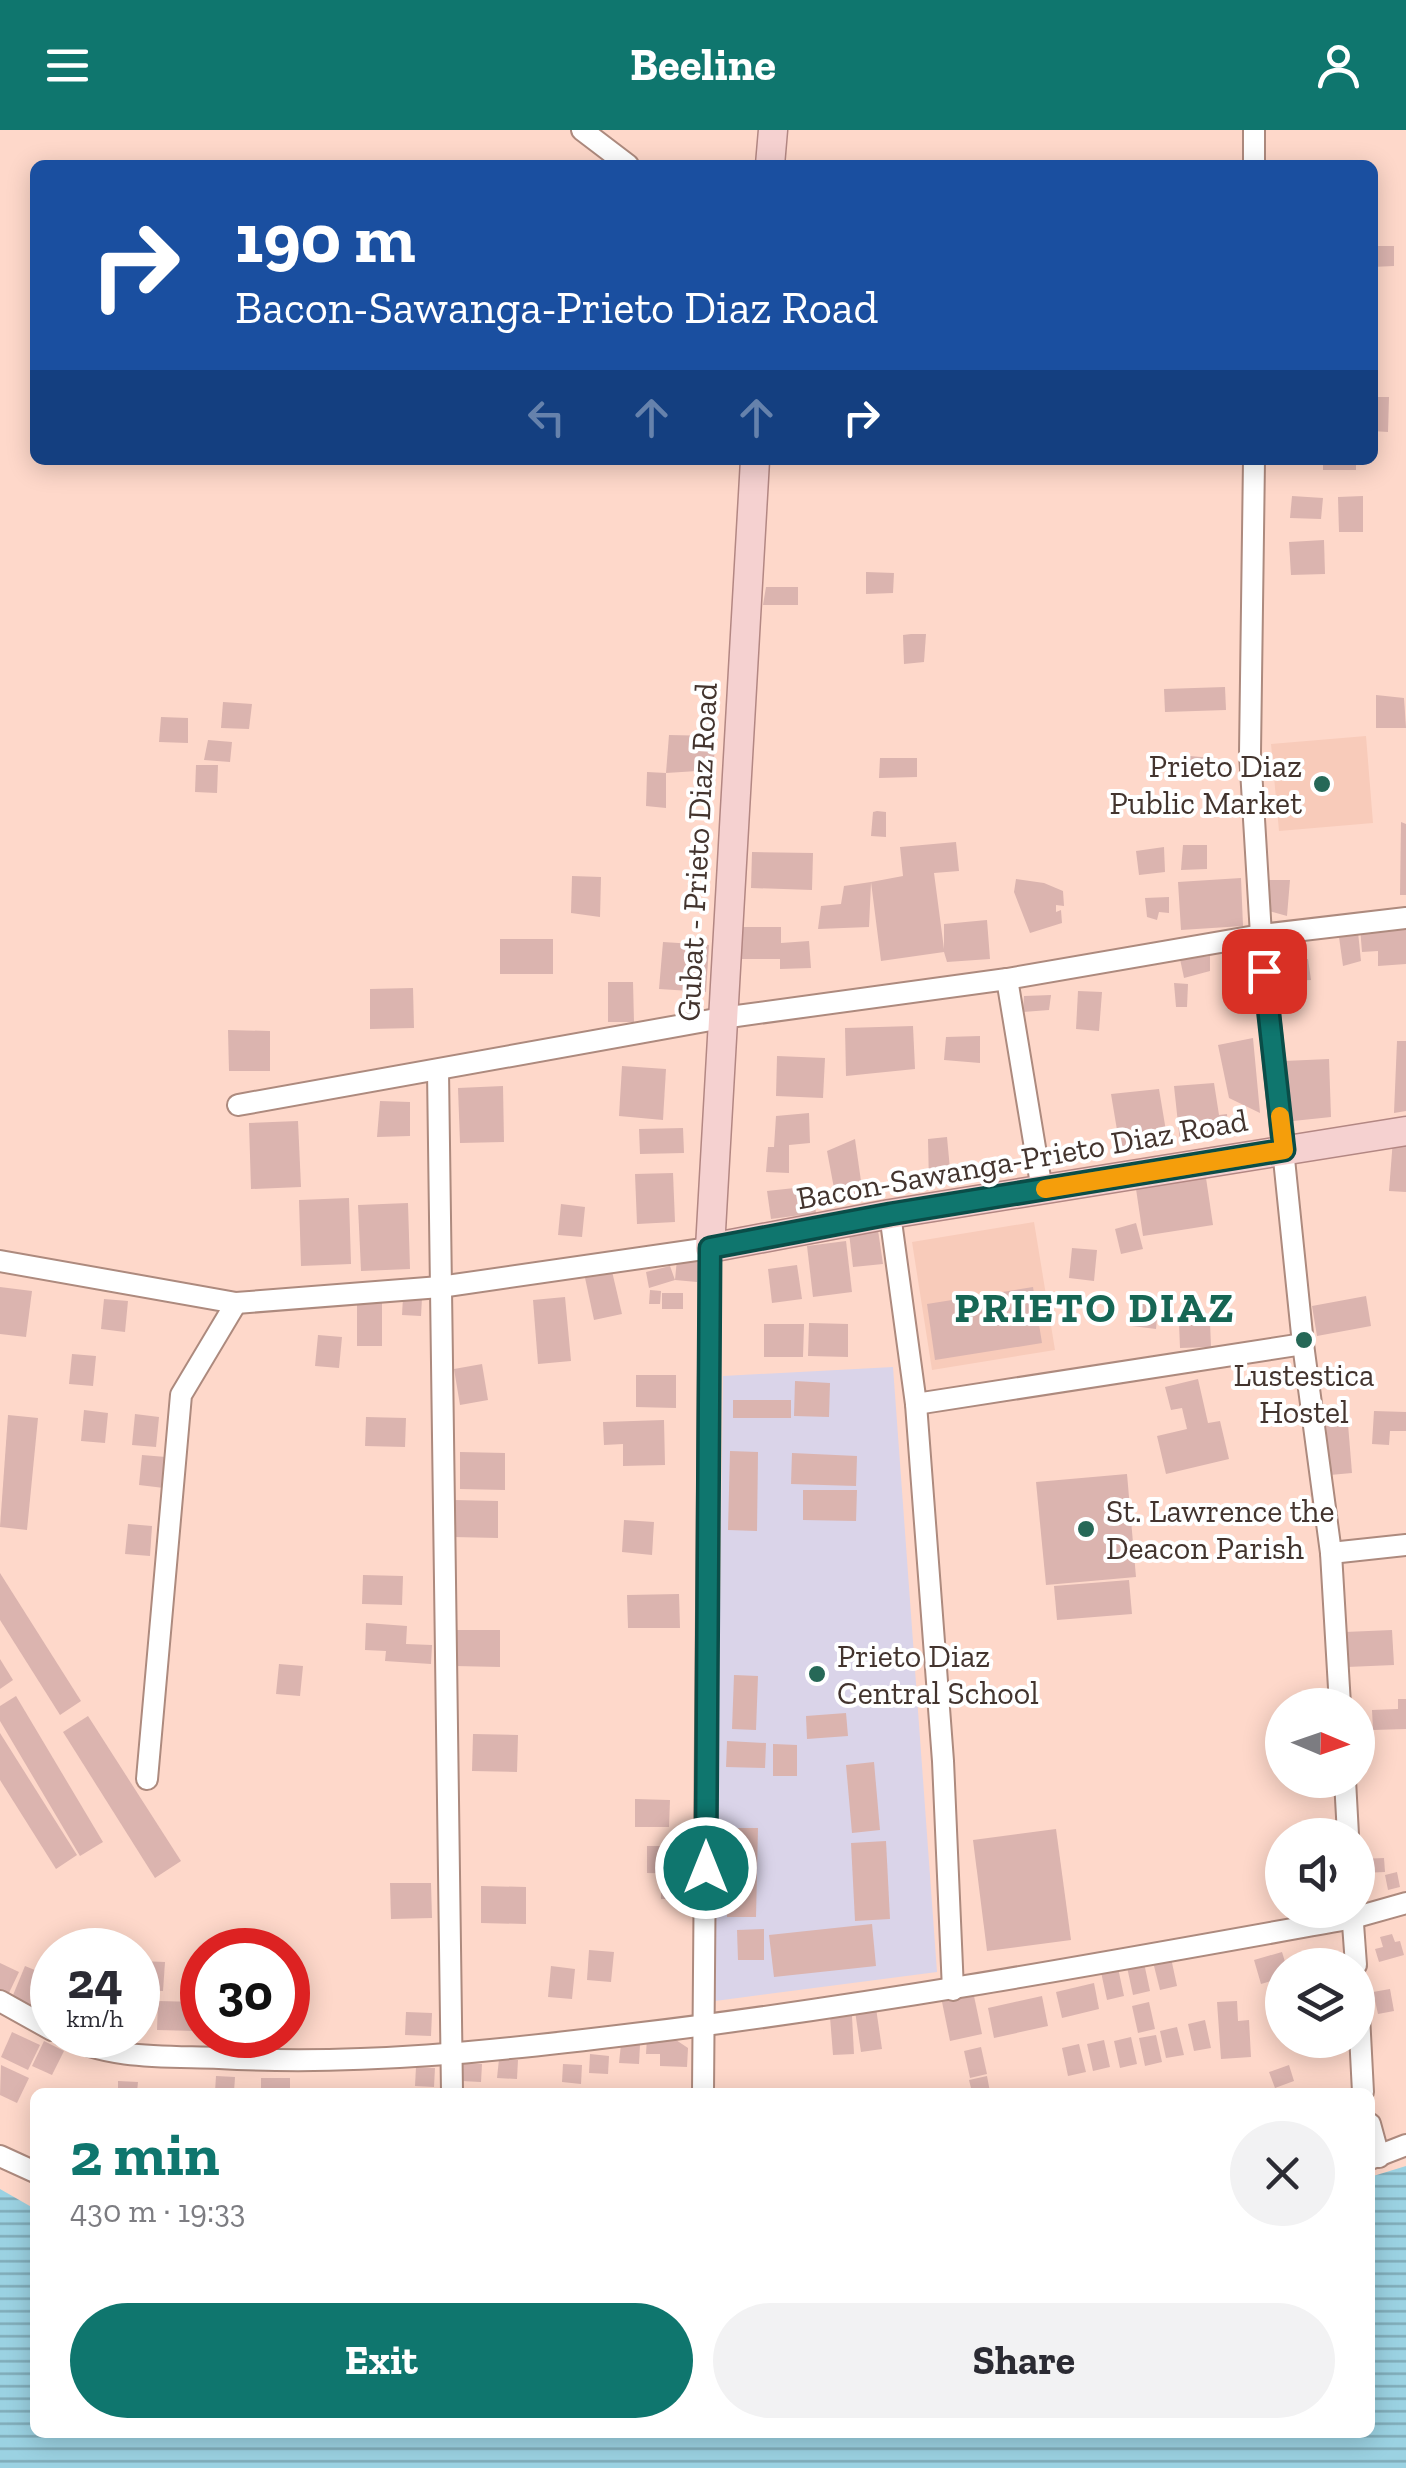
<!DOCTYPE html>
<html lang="en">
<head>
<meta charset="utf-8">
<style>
	:root { --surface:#fff; --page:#f2f2f3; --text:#2b2b33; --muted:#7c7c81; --accent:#0f766e }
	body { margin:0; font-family:"Zilla Slab",serif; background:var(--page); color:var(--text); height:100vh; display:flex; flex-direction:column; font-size:38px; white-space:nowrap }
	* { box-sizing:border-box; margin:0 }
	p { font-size:32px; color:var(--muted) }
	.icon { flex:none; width:55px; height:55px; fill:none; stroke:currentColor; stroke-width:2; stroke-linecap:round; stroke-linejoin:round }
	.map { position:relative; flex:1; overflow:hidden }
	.drawer { position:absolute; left:30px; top:1958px; width:1345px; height:350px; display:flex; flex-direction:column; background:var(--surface); border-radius:15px; box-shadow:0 5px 25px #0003 }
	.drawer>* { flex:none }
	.guide { position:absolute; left:30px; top:30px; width:1348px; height:305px; border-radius:15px; box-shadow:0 5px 25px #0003; background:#1a4fa0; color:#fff; overflow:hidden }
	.needle { width:65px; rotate:92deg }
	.tools { position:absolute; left:1265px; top:1558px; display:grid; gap:20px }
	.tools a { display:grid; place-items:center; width:110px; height:110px; border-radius:50%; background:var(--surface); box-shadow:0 5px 25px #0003; font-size:50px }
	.speed { position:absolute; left:30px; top:1798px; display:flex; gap:20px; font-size:50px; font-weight:700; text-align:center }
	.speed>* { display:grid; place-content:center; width:130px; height:130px; border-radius:50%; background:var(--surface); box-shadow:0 5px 25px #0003; line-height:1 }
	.speed small { font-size:25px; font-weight:400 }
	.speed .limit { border:15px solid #d22; background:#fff; color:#111 }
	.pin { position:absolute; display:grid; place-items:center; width:85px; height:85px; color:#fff; margin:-42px; border-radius:20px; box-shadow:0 5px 15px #0006 }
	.me { position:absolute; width:110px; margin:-55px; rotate:0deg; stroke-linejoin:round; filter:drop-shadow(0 0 8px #0008) }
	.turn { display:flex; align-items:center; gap:35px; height:210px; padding:0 40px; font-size:45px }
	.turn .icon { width:130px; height:130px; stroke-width:2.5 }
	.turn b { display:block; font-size:70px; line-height:85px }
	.lanes { display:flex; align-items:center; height:95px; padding:0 40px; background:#0003; justify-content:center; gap:50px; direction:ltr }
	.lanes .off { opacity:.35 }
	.round { display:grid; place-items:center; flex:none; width:105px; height:105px; border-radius:52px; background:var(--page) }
	.summary { display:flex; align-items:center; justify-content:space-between; height:170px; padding:0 40px }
	h1 { font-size:60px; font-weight:800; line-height:75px; color:var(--accent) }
	.primary-button { display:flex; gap:20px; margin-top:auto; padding:20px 40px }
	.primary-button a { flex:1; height:115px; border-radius:60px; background:var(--accent); color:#fff; font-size:40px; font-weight:800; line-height:115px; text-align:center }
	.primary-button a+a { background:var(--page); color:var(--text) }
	header { display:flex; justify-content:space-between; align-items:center; height:130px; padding:0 40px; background:var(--accent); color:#fff; font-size:45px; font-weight:800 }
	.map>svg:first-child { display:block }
	.built { fill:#f8cbba }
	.education { fill:#dad4e9 }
	.water { fill:url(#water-rules) }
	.building { fill:#dbb4af }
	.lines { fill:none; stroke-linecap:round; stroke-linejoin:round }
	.minor-casing { stroke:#ad8a7e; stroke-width:24 }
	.major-casing { stroke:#b38783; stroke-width:31 }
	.minor { stroke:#fff; stroke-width:20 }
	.major { stroke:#f5d1d0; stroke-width:28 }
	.route-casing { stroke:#0a4d48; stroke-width:25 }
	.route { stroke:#0f766e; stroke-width:18 }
	.slow { stroke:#f59e0b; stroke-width:18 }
	.poi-dot { fill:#266857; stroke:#fff; stroke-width:4 }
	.labels { text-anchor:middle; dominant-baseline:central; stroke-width:8; stroke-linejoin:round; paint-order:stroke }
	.poi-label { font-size:32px; fill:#43342e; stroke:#fff; text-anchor:start }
	.street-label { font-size:32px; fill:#43342e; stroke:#fff }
	.district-label { font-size:42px; font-weight:bold; letter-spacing:2.5px; fill:#166654; stroke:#fff }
</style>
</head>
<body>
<header><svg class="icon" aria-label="menu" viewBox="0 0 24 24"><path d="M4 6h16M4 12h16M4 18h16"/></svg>Beeline<svg class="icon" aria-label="person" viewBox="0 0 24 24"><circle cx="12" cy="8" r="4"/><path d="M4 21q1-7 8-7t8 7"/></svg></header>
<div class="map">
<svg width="1406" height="2338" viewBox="0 0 1406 2338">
	<defs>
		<pattern id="water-rules" width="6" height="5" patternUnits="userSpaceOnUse" patternTransform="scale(2.5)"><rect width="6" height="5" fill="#9bd2e2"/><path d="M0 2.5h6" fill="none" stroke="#80abb8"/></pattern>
	</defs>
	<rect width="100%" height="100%" fill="#fed8ca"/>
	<g class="built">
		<path d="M1366,606l7,87 -94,8 -8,-87z"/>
		<path d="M1034,1092l21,128 -123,20 -20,-128z"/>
	</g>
	<path class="education" d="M893,1237l44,605 -222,29 8,-625z"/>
	<path class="water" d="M1406,2036v302h-1406v-279l35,20v223h1335v-255z"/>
	<g class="building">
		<path d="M1372,116h22v20l-22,1z"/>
		<path d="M1372,267h17l-1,35 -16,-1z"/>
		<rect x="1323" y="330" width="33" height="10"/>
		<path d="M1292,366l31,2 -2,21 -31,-1z"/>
		<path d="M1363,366v36h-24l-1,-35z"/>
		<path d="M1324,410l1,34 -34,1 -2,-33z"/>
		<path d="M866,442l28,1 -1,20 -27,1z"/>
		<path d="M766,457h32v18h-35z"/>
		<path d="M911,504h15l-2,28 -20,2 -1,-29z"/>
		<path d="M1225,557l1,23 -61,2 -1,-23z"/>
		<path d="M1376,565l28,3 2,30h-30z"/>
		<path d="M223,572l29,2 -3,25 -28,-1z"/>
		<path d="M161,587l27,1v25l-29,-1z"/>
		<path d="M669,605l47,1 -3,34 -47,3z"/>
		<path d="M208,610l24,2 -2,20 -26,-2z"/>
		<path d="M1190,626l22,2 -1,9h-10l-2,9 -7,-1v-7l-20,1 3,-6 14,-1z"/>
		<path d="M880,628h37v19l-38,1z"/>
		<path d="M196,635h22l-1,28 -22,-1z"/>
		<path d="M647,642l19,1v35l-20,-2z"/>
		<path d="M877,681l9,1v25l-15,-1 2,-24z"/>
		<path d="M1401,692l5,2v71h-6z"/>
		<path d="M956,712l3,29 -25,2 10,76v-25l43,-4 3,39 -43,3 -3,-10 -63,9 -10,-79 32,-6 -3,-29z"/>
		<path d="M1183,715h24v24l-26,1z"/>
		<path d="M1164,717l1,25 -26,3 -3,-24z"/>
		<path d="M752,722l61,1 -1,37 -61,-2z"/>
		<path d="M572,746l29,1 -1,40 -29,-4z"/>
		<path d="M1241,748l2,48 -62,4 -3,-48z"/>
		<path d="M1016,749l28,4 19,8 1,15 -8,-1v7l5,-2 1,13 -32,10 -16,-41z"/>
		<path d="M1265,750h25l-3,36 -18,-5z"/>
		<path d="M871,752l-2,45 -51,2 3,-23 20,-2 3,-18z"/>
		<path d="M1169,767v16l-10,-1 -2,8 -10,-3 -2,-19z"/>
		<path d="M1406,794v40l-28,2v-15l-16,1 -2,-25z"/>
		<path d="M742,797h39v16l28,-2 2,27 -31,1v-10h-38z"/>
		<path d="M1358,802l3,29 -18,5 -4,-29z"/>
		<rect x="500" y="809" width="53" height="35"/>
		<path d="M663,812l46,3 -3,47 -47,-3z"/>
		<path d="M1253,825l-1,38 -24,13 -5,-49z"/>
		<path d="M1210,826v15l-26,7 -4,-19z"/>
		<path d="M1283,828l25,1 3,21 -24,1z"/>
		<path d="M608,852h25l1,40h-26z"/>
		<path d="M1174,853l14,1 -1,23h-11z"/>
		<path d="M413,858l1,40 -44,1v-40z"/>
		<path d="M1078,861l24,1 -3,39 -23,-2z"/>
		<path d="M1051,865l-2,15 -26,2 1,-16z"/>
		<path d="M913,896l2,43 -69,7 -1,-48z"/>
		<path d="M228,900l42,1v40h-41z"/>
		<path d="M980,906v27l-36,-3 2,-23z"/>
		<path d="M1253,908l7,75 -31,-15 -11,-53z"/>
		<path d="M1397,911h9v70l-12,2z"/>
		<path d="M777,926l48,2 -2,40 -47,-2z"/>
		<path d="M1329,929l2,58 -38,4 -9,-60z"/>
		<path d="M622,936l44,3 -3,51 -44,-4z"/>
		<path d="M1214,953l5,32 8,-1 1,18 -48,10 -6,-56z"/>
		<path d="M503,956l1,56 -44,1 -2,-55z"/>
		<path d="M1159,959l9,54 -48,5 -9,-54z"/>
		<path d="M380,971l30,1v34l-33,1z"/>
		<path d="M809,983l1,30 -21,2v28l-23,-1 2,-25h6l2,-31z"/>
		<path d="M298,991l3,66 -50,2 -2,-66z"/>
		<path d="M683,998l1,25 -44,1 -1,-25z"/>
		<path d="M947,1007l4,43 -22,4 -1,-45z"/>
		<path d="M855,1009l8,56 -27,4 -9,-48z"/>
		<path d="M1393,1009l13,1v52l-17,-1z"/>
		<path d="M673,1043l2,49 -38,2 -2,-50z"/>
		<path d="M1206,1048l7,47 -70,11 -7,-47z"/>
		<path d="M813,1056l3,27 -45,6 -4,-28z"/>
		<path d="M349,1068l2,66 -50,2 -2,-66z"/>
		<path d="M408,1073l2,66 -49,2 -3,-66z"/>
		<path d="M561,1074l24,3 -3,30 -24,-2z"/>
		<path d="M1136,1093l7,26 -22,5 -6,-25z"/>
		<path d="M878,1100l5,34 -30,3 -4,-34z"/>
		<path d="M846,1111l6,51 -39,5 -6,-51z"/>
		<path d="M1072,1118l25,2 -3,31 -25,-3z"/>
		<path d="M677,1129l22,2 -2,21 -22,-2z"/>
		<path d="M797,1135l5,34 -30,4 -4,-34z"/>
		<path d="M670,1136l5,14 -26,8 -3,-16z"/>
		<path d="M611,1137l11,47 -28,6 -10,-47z"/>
		<path d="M0,1157l32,4 -6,46 -26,-3z"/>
		<path d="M1033,1157l9,56 -107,17 -8,-56z"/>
		<path d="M650,1160l11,1 -1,13h-11z"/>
		<rect x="662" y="1163" width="21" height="16"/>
		<path d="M1135,1166l24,2 -3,31 -24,-3z"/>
		<path d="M1366,1166l5,30 -54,10 -5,-30z"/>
		<path d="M403,1167l19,1 -1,18 -19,-1z"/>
		<path d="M565,1167l6,64 -33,3 -5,-64z"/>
		<path d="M104,1169l24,2 -3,31 -24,-3z"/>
		<rect x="357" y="1173" width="25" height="43"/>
		<path d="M1210,1192l1,25 -31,1 -1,-25z"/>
		<path d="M809,1193l39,1v33l-40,-1z"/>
		<path d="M764,1194h40l-1,33h-39z"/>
		<path d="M318,1205l24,2 -3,31 -24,-2z"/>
		<path d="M72,1224l24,2 -3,30 -24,-2z"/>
		<path d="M482,1234l6,36 -28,5 -6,-36z"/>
		<path d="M636,1245h40v33l-40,-1z"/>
		<path d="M1198,1249l10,44 12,-2 9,38 -63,15 -9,-38 30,-7 -5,-21 -11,2 -6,-23z"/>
		<path d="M795,1251l35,2 -1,34 -35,-1z"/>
		<rect x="733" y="1270" width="58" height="18"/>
		<path d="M84,1280l24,3 -3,30 -24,-2z"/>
		<path d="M1374,1281l32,1v19h-16l-1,14 -17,-1z"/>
		<path d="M135,1284l24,3 -3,30 -24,-2z"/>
		<path d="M8,1285l30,3 -11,112 -27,-3z"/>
		<path d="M366,1287l40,1 -1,29 -40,-1z"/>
		<path d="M664,1290l1,45 -42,1v-22l-19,1 -1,-23z"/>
		<path d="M1348,1294l4,49 -22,2 -4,-49z"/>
		<path d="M730,1321l28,1 -1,79 -29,-1z"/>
		<path d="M460,1322l45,1v37l-45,-1z"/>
		<path d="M792,1323l65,3 -1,30 -65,-2z"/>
		<path d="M142,1325l24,2 -2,31 -25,-3z"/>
		<path d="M1127,1344l9,103 -90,8 -10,-103z"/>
		<path d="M803,1360h54l-1,31 -53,-1z"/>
		<path d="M454,1370l44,1v37l-45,-1z"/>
		<path d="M624,1390l30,2 -2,33 -30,-3z"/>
		<path d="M128,1394l24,2 -2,30 -25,-2z"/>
		<path d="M0,1443l81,128 -21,14 -60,-95z"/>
		<path d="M363,1445l40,1 -1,29 -40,-1z"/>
		<path d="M1129,1450l3,34 -75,6 -3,-34z"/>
		<path d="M679,1464l1,34h-52l-1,-33z"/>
		<path d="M366,1493l41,3 -1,18 26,1 -1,19 -46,-3 1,-10 -21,-1z"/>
		<path d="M455,1500h45v37l-45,-1z"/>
		<path d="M1392,1500l2,35 -47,2 -2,-35z"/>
		<path d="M0,1529l13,21 -13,9z"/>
		<path d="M279,1534l24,2 -3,30 -24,-2z"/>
		<path d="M734,1545l24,1 -2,54 -24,-1z"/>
		<path d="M16,1566l87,146 -23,14 -80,-135v-15z"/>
		<path d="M1398,1569h8v30l-33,1 -1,-20 26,-1z"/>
		<path d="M846,1583l2,23 -41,3 -1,-23z"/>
		<path d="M88,1586l93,145 -26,17 -92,-146z"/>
		<path d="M0,1603l77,122 -21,14 -56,-89z"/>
		<path d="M473,1604l45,1 -1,37 -45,-1z"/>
		<path d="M727,1611l39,2 -1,25 -39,-1z"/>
		<path d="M773,1614l24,1v31h-24z"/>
		<path d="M874,1632l6,68 -28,3 -6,-68z"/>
		<path d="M635,1669l35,1 -1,27h-34z"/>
		<path d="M728,1698h30l-2,89h-29z"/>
		<path d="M1056,1699l15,111 -84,11 -14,-111z"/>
		<path d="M886,1711l4,78 -35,2 -4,-78z"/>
		<path d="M647,1716h43v28l-43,-1z"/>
		<path d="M1384,1728l1,14 -24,1 -1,-14z"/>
		<path d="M1397,1742l3,15 -12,3 -3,-15z"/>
		<path d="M661,1749l29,1v19h-29z"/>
		<path d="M390,1753h41l1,35 -41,1z"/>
		<path d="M481,1756l45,1v37l-45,-1z"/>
		<path d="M872,1794l4,42 -102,11 -5,-42z"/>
		<path d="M764,1799v31h-26l-1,-30z"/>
		<path d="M1392,1804l3,8 5,-1 4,14 -25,7 -4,-13 8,-2 -3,-10z"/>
		<path d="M589,1820l25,2 -3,30 -24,-2z"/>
		<path d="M1282,1822l4,13h-4v13l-21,6 -7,-24z"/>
		<path d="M1324,1825l4,10h-22l-1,-4z"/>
		<path d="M1171,1828l6,28 -17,4 -7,-28z"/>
		<path d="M139,1831l26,1 -2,29 -25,-1z"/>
		<path d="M0,1833l19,9 -11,23 -8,-3z"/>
		<path d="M1144,1833l6,28 -17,4 -6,-28z"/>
		<path d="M25,1836l22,9 -14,34 -22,-9z"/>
		<path d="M551,1836l24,3 -3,30 -24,-2z"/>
		<path d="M1118,1838l6,28 -17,4 -6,-28z"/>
		<path d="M1094,1853l5,26 -37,9 -6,-26z"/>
		<path d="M288,1854h9l-1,37h-8z"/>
		<path d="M1390,1859l4,22 -16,3 -5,-22z"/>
		<path d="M974,1866l8,38 -32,7 -8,-39z"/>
		<path d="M1042,1866l6,30 -54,12 -6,-30z"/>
		<path d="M158,1871l40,1 -1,29 -40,-1z"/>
		<path d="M1237,1871l1,20 11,-1 2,37 -30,2 -4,-57z"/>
		<path d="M1149,1872l6,27 -17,4 -6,-27z"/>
		<path d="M876,1878l6,41 -21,3 -6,-41z"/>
		<path d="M406,1882l26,1 -1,23 -26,-1z"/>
		<path d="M852,1886l2,38 -21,1 -3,-38z"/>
		<path d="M1205,1890l6,28 -17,3 -6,-27z"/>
		<path d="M1177,1897l7,28 -18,3 -6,-27z"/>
		<path d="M12,1902l28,13 -12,25 -27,-13z"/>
		<path d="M1156,1905l6,27 -17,4 -6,-28z"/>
		<path d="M647,1907l26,1 15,10 -1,19 -27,-1v-12h-14z"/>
		<path d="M1131,1907l6,27 -17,4 -6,-27z"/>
		<path d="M1104,1910l6,27 -17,4 -6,-27z"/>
		<path d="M44,1911l20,10 -12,24 -20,-9z"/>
		<path d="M621,1914l19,1 -1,19 -20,-1z"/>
		<path d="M1079,1914l7,28 -18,4 -6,-28z"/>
		<path d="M981,1917l6,27 -17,4 -6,-27z"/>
		<path d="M590,1924l19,2 -1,18 -19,-1z"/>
		<path d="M499,1929l19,1 -1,19 -20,-1z"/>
		<path d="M463,1933l19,1 -1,18 -19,-1z"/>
		<path d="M563,1934l19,1 -1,19 -19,-2z"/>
		<path d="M1,1935l28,13 -12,25 -17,-8z"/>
		<path d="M1289,1935l5,16 -19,7 -6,-16z"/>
		<path d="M416,1937l19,1 -1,19 -19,-1z"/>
		<path d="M216,1946l19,1 -1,15h-19z"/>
		<path d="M987,1946l3,16h-18l-3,-12z"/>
		<rect x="261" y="1948" width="29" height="14"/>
		<path d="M118,1951l20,1 -1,10h-19z"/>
	</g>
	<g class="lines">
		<g class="minor-casing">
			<g id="minor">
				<path d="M582,0l46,35"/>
				<path d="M1254,0v35"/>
				<path d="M1254,330l-4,293 11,182 42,409 28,209 9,152"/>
				<path d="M1007,849l35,211"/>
				<path d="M438,941l14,1021"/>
				<path d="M238,975l484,-87 285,-39 254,-44 145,-17"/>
				<path d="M890,1084l26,190 387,-60"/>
				<path d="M0,1131l236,42 204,-16 270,-39 -7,844"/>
				<path d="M916,1274l27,357 10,229"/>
				<path d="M1331,1423l75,-8"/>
				<path d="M147,1649l34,-384 55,-92"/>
				<path d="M1345,1650l3,55"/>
				<path d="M1352,1780l4,55"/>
				<path d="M1358,1866l5,96"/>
				<path d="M0,1871l52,29"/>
				<path d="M63,1905c46,25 105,21 156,23 140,8 277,-7 415,-24 242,-29 480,-73 719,-116l53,-15"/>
				<path d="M1370,1994l9,33"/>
				<path d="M0,2026l35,16"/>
				<path d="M1370,2029l36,-14"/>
			</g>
		</g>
		<g class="major-casing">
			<g id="major">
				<path d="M770,35l3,-35"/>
				<path d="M755,330l-45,788 180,-34 516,-83"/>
			</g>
		</g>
		<use href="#minor" class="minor"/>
		<use href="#major" class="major"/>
	</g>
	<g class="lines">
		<g class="route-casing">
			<path id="route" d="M706,1738l4,-620 180,-34 394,-64 -20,-179"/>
		</g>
		<use href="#route" class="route"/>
		<path class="slow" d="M1045,1059l239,-39 -4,-34"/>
	</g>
	<g class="poi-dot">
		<circle cx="1322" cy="654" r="10"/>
		<circle cx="1304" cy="1210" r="10"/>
		<circle cx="1086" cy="1399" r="10"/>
		<circle cx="817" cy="1544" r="10"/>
	</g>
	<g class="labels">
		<g class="poi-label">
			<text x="1302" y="636" text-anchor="end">Prieto Diaz<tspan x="1302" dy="37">Public Market</tspan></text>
			<text x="1304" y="1245" text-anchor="middle">Lustestica<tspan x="1304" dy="37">Hostel</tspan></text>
			<text x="1106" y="1381">St. Lawrence the<tspan x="1106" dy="37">Deacon Parish</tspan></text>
			<text x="837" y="1526">Prieto Diaz<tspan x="837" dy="37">Central School</tspan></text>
		</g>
		<g class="street-label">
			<text transform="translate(697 722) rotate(-87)">Gubat - Prieto Diaz Road</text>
			<text transform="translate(1022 1029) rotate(-10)">Bacon-Sawanga-Prieto Diaz Road</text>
		</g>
		<g class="district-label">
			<text x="1095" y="1177">PRIETO DIAZ</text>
		</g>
	</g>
</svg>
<div class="tools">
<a><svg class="needle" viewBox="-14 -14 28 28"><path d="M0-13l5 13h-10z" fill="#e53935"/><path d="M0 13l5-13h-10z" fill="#7c7c81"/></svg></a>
<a><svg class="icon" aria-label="sound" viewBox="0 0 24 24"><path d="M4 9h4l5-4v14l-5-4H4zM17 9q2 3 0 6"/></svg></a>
<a><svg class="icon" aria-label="layers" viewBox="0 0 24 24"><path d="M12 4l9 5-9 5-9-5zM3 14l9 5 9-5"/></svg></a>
</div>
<div class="speed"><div>24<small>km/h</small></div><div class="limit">30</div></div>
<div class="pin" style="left:1264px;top:841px;background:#d93025"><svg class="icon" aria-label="arrive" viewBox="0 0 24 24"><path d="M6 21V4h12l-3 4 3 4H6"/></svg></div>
<svg class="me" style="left:706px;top:1738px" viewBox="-20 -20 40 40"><circle r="17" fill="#0f766e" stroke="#fff" stroke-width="3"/><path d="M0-11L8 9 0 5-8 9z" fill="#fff"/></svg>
<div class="guide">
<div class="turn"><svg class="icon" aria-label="right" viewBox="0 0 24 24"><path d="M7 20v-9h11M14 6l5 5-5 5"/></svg><div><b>190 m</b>Bacon-Sawanga-Prieto Diaz Road</div></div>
<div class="lanes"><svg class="icon off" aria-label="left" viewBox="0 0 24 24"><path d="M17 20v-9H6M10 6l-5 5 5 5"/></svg><svg class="icon off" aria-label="ahead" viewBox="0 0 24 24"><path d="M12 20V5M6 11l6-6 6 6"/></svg><svg class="icon off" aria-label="ahead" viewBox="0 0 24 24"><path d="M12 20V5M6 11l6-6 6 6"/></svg><svg class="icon" aria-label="right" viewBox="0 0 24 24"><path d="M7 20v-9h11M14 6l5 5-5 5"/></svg></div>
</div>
<section class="drawer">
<div class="summary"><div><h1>2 min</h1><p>430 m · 19:33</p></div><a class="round"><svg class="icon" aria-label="close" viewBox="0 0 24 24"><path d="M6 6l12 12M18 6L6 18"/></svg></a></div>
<div class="primary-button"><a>Exit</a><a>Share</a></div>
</section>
</div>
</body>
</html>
